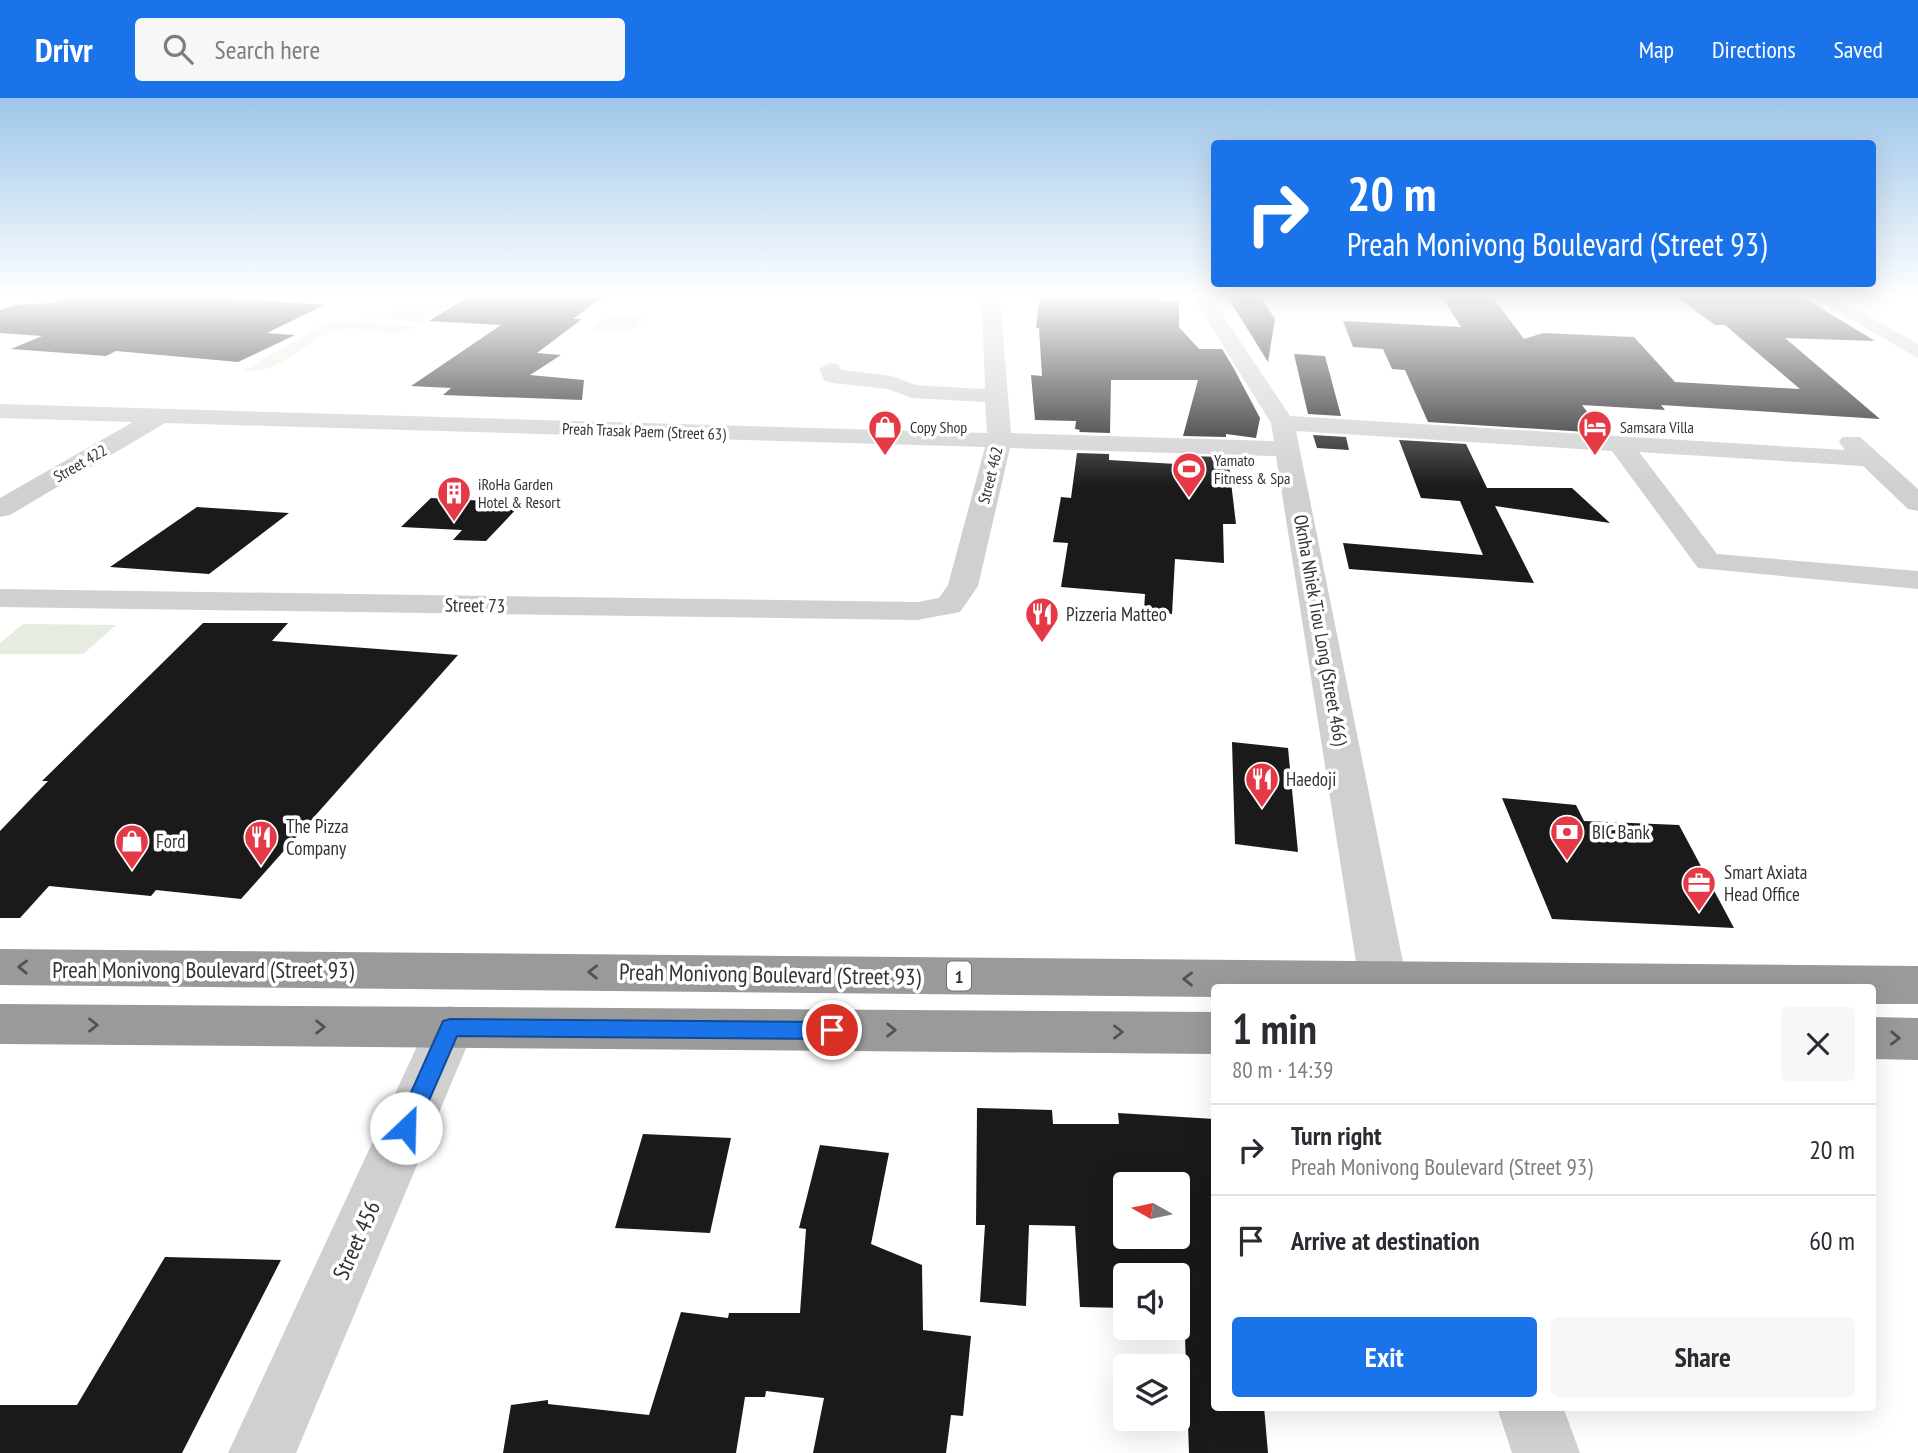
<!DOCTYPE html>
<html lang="en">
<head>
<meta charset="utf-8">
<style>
	:root { --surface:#fff; --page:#f7f7f7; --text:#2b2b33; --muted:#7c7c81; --line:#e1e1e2; --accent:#1a73e8 }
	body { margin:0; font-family:"PT Sans Narrow",sans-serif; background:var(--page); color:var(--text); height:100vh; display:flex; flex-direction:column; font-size:26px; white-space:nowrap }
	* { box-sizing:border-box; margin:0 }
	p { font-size:23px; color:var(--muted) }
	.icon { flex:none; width:38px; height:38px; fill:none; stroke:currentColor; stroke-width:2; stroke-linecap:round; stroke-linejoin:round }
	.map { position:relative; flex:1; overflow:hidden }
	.sheet { position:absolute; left:1211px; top:886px; width:665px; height:427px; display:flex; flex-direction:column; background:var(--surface); border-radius:7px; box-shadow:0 7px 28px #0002 }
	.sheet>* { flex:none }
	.banner { position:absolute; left:1211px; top:42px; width:665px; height:147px; border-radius:7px; box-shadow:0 7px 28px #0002; background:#1a73e8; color:#fff; overflow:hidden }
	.needle { width:46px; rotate:279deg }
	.controls { position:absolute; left:1113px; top:1074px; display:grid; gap:14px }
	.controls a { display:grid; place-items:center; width:77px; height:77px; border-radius:7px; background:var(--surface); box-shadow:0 7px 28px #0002; font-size:35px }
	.pin { position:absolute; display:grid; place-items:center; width:60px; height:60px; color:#fff; margin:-30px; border:4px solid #fff; border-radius:50%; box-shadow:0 2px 7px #0007 }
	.me { position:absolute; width:77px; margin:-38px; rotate:24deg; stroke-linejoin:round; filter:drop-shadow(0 0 5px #0008) }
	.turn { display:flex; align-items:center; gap:24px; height:147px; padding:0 21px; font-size:32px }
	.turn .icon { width:91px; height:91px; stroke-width:2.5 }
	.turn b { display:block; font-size:49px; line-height:60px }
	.round { display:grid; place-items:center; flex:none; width:74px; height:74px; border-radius:7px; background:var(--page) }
	.summary { display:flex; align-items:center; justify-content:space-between; height:119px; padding:0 21px }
	h1 { font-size:42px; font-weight:600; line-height:52px }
	.action { display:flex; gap:14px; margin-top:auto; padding:14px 21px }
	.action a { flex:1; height:80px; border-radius:7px; background:var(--accent); color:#fff; font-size:28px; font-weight:600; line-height:80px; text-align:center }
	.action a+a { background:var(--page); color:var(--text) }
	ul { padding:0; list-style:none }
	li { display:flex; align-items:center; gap:21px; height:91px; padding:0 21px; border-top:2px solid var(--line) }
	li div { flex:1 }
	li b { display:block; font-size:26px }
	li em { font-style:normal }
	header { display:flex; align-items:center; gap:42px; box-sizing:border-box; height:98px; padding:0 35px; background:var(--accent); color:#fff }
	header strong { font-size:33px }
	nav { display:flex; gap:38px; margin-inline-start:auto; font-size:24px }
	.search { width:490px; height:63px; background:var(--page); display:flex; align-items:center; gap:18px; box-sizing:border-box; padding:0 24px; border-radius:7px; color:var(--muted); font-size:26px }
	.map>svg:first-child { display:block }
	.green { fill:#e6ecdf }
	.building { fill:#1a1a1a; fill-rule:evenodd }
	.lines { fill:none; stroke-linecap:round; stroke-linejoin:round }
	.minor { fill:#d0d0d0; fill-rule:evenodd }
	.highway { fill:#9a9a9a; fill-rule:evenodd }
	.oneway { stroke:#525252 }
	.route { fill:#1a73e8; stroke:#114b97; stroke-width:2 }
	.labels { text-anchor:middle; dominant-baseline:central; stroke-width:7; stroke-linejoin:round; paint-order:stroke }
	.far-poi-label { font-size:16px; fill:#333; stroke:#fff; text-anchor:start }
	.far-street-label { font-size:16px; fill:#333; stroke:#fff }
	.shield { fill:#fff; stroke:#707070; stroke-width:2 }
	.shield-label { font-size:18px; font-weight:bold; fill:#333 }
	.street-label { font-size:19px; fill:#333; stroke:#fff }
	.poi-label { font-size:19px; fill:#333; stroke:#fff; text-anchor:start }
	.near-street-label { font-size:23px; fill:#333; stroke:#fff }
</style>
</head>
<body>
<header>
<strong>Drivr</strong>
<div class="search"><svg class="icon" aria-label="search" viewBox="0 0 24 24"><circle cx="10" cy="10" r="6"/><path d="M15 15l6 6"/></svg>Search here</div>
<nav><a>Map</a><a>Directions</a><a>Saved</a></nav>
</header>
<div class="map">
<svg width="1918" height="1355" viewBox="0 0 1918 1355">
	<rect width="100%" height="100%" fill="#fff"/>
	<g class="green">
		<path d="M432,206l19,1 -30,17 -60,-4z"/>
		<path d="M610,216l38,1 -19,17 -39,-2z"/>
		<path d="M339,223l77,5c-26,16 -53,-3 -80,4 -34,10 -53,45 -93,41l81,-47z"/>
		<path d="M23,526l93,1 -33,29h-83v-11z"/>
	</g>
	<g class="building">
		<path d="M71,198h129l124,9 -57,28 28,2 -57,27 -122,-11 -10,5 -95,-7 31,-13 -42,-3v-23l15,-5 36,-2z"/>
		<path d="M469,198h135l-31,23h9l-45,34 24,2 -31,20 54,5 -2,20 -139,-5 8,-7 -40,-2 90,-61 -72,-4z"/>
		<path d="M1040,198h121l1,5 17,1v25l20,22h23l11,18 27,51 -4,20 -30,-4v3l-43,-1 15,-56h-87l-1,53 -31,-1 1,-2 -5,-1 1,-8 -41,-1 -4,-45 11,1 -3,-48h-3z"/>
		<path d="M1227,198h33l15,23 -7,43z"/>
		<path d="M1441,198h51l32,43 19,-6 91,4 41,45 125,7 -75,-64h-10l-40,-29h126l74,45 -90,-3 95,81 -219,-14 4,5 -83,-5 21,28 -175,-11 -23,-52 -13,-1 -9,-20 -30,-2 -10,-26 118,6z"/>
		<path d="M1294,256l31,2 16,60 -33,-2z"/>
		<path d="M1313,337l33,2 3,13 -32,-2z"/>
		<path d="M1399,342l67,4 21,44h85l38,35 -115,-17 39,77 -185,-14 -6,-26 140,12 -23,-54 -39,-3z"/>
		<path d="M1077,355l32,1v6l67,4 2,-8 50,1 8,67h-13l1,39 -49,-4 -3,55 -28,-3 1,-17 -84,-7 7,-44 -15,-1 8,-45 10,1z"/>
		<path d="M431,400l91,5 -36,38 -33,-1 9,-10 -61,-3z"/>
		<path d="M197,409l92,6 -80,61 -99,-7z"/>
		<path d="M203,525h85l-16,18 186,14 -217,244 -85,-9 -5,6 -102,-10 -29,32h-20v-87l48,-50h-6z"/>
		<path d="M1232,644l56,6 10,104 -63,-8z"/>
		<path d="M1502,700l74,7 8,16 95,4 55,103 -182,-9z"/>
		<path d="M977,1010l75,2 1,14h66l-1,-11 96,6v288h50l4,46h-79l-5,-145h-6v-32h-53v32l-45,-1 -5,-81 -46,-1 -3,81 -46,-4 5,-77h-9zM1125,1087h53v52h-53z"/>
		<path d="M643,1036l88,4 -21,95 -95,-5z"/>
		<path d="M820,1047l69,8 -18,91 51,21 1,65 48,6 -8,80 -12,-1 -5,38h-133l11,-55 -58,-7 -1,6h-20l-9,56h-233l8,-48 37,-5v4l101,11 32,-103 47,6 1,-5h71l6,-84 -7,-1z"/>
		<path d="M165,1159l116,3 -99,193h-182v-48h77z"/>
	</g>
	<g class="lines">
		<g class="minor">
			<path d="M982,198h18l11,137 263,8 -3,-18 -79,-127h18l80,120 555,34 -6,-8 3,-5h18l58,52v22l-10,-2 -45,-43 -224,-14 78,102 201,17v18l-220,-21 -86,-117 -316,-20 112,556h-48l-84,-531 -266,-8 -32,138 -18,26 -43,8 -917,-13v-18l917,13 22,-4 9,-13 37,-138 -820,-24 -155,92 -10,2v-19l133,-76 -133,-4v-14l987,29 -2,-31 -73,-4 -24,-9 -55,-6 -8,-2 -6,-12 11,-6 8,1 3,6 51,6 23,9 70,4z"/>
			<path d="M1810,198h22l86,48v14z"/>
			<path d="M450,908l17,6 8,15 -179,426h-68l205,-441z"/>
			<path d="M1497,1309h66l17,46h-68z"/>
		</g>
		<g class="highway">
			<path d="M0,851l1918,17v38h-46v-17h-658v10l-1214,-12z"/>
			<path d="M0,906l1214,8v42l-1214,-10z"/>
			<path d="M1872,919l46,1v42l-46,-1z"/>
		</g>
	</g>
	<defs><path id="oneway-chevron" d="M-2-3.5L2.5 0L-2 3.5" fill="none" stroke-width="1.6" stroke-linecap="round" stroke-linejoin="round" transform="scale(1.75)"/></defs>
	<g class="oneway">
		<use href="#oneway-chevron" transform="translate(23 869) rotate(-179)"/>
		<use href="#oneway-chevron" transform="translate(593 874) rotate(-179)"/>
		<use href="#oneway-chevron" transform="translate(1188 881) rotate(-179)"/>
		<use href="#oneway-chevron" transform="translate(93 927)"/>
		<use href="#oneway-chevron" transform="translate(320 929)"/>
		<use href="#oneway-chevron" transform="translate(891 932)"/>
		<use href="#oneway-chevron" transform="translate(1118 934)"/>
		<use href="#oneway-chevron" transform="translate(1895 940) rotate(1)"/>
	</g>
	<linearGradient id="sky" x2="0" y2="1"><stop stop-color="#9ec6ea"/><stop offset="0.51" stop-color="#fff"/><stop offset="1" stop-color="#fff" stop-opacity="0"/></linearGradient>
	<rect width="1918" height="388" fill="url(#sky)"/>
	<path class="route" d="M450,921l382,3 8,2 3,6 -3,6 -8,3 -375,-3 -43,99 -8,3 -8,-3 -3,-7 48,-107z"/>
	<defs>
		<g id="shop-pin" transform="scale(1.75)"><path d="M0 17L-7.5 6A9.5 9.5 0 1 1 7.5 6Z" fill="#e63946" stroke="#fff"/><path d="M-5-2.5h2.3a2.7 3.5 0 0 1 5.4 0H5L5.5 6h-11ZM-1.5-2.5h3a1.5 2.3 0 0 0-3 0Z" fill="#fff"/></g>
		<g id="hotel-pin" transform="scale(1.75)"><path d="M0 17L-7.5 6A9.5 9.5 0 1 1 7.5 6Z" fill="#e63946" stroke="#fff"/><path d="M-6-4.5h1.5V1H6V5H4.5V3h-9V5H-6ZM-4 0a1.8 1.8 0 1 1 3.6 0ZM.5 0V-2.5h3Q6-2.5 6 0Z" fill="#fff"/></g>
		<g id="stadium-pin" transform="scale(1.75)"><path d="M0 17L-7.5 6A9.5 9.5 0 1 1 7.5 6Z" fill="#e63946" stroke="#fff"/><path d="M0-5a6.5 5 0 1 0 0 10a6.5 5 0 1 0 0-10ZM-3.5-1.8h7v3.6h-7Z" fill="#fff"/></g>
		<g id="building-pin" transform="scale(1.75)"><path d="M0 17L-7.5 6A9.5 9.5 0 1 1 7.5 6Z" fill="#e63946" stroke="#fff"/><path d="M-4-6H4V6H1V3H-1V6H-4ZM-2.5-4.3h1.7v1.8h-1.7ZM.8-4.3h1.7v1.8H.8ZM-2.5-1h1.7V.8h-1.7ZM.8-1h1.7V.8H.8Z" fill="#fff"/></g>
		<g id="restaurant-pin" transform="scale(1.75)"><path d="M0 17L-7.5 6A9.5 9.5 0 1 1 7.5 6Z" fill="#e63946" stroke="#fff"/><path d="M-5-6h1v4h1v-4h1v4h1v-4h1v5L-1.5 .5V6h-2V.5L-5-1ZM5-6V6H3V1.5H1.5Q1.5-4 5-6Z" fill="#fff"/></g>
		<g id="bank-pin" transform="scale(1.75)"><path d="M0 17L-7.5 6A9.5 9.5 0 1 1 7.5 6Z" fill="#e63946" stroke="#fff"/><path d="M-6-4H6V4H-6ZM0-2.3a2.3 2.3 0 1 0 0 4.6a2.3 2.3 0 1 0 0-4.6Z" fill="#fff"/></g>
		<g id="office-pin" transform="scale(1.75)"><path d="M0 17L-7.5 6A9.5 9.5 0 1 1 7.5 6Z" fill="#e63946" stroke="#fff"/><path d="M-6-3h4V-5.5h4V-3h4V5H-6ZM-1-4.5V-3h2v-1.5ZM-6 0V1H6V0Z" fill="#fff"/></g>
	</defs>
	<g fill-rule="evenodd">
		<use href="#shop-pin" x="885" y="329"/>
		<use href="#hotel-pin" x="1595" y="329"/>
		<use href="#stadium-pin" x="1189" y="371"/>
		<use href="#building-pin" x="454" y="395"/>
		<use href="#restaurant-pin" x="1042" y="516"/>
		<use href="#restaurant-pin" x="1262" y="681"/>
		<use href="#bank-pin" x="1567" y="734"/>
		<use href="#restaurant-pin" x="261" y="739"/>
		<use href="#shop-pin" x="132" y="743"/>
		<use href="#office-pin" x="1699" y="785"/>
	</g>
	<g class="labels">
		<g class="far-poi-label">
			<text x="910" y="329">Copy Shop</text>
			<text x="1620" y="329">Samsara Villa</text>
			<text x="1214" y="362">Yamato<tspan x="1214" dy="18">Fitness &amp; Spa</tspan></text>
			<text x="478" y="386">iRoHa Garden<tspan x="478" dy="18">Hotel &amp; Resort</tspan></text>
		</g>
		<g class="far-street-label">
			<text transform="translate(644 333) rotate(2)">Preah Trasak Paem (Street 63)</text>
			<text transform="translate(80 365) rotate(-30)">Street 422</text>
			<text transform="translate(990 377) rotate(-76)">Street 462</text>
		</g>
		<rect class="shield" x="947" y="863.5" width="24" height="29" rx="5"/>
		<g class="shield-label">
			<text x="959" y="878">1</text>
		</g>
		<g class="street-label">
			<text transform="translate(475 507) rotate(1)">Street 73</text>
			<text transform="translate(1321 532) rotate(80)">Oknha Nhiek Tiou Long (Street 466)</text>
		</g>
		<g class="poi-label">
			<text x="1066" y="516">Pizzeria Matteo</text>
			<text x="1286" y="681">Haedoji</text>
			<text x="286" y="728">The Pizza<tspan x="286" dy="22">Company</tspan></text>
			<text x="1592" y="734">BIC Bank</text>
			<text x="156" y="743">Ford</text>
			<text x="1724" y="774">Smart Axiata<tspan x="1724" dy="22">Head Office</tspan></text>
		</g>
		<g class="near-street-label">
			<text x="203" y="871">Preah Monivong Boulevard (Street 93)</text>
			<text transform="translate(770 876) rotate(1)">Preah Monivong Boulevard (Street 93)</text>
			<text transform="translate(356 1142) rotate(-66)">Street 456</text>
		</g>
	</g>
</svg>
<div class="controls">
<a><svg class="needle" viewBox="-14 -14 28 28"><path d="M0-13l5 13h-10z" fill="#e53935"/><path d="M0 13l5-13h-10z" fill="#7c7c81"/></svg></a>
<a><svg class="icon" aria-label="sound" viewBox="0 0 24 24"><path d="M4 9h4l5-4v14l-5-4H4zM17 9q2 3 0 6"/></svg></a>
<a><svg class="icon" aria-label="layers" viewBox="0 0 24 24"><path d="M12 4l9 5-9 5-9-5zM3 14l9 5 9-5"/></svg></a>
</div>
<div class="pin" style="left:832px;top:932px;background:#d93025"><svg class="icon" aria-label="arrive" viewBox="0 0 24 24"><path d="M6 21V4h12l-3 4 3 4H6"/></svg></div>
<svg class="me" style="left:406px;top:1030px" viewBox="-20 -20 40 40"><circle r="19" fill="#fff"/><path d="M0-13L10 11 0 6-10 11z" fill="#1a73e8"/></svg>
<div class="banner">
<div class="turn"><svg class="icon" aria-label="right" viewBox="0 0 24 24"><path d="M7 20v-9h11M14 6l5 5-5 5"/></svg><div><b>20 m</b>Preah Monivong Boulevard (Street 93)</div></div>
</div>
<section class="sheet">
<div class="summary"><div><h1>1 min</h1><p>80 m · 14:39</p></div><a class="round"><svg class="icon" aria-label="close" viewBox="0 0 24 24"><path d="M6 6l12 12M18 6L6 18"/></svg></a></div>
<ul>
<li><svg class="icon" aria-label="right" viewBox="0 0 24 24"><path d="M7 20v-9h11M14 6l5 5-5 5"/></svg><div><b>Turn right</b><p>Preah Monivong Boulevard (Street 93)</p></div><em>20 m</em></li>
<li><svg class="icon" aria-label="arrive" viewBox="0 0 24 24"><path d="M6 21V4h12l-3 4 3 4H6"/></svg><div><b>Arrive at destination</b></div><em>60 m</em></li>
</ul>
<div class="action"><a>Exit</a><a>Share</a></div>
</section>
</div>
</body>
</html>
